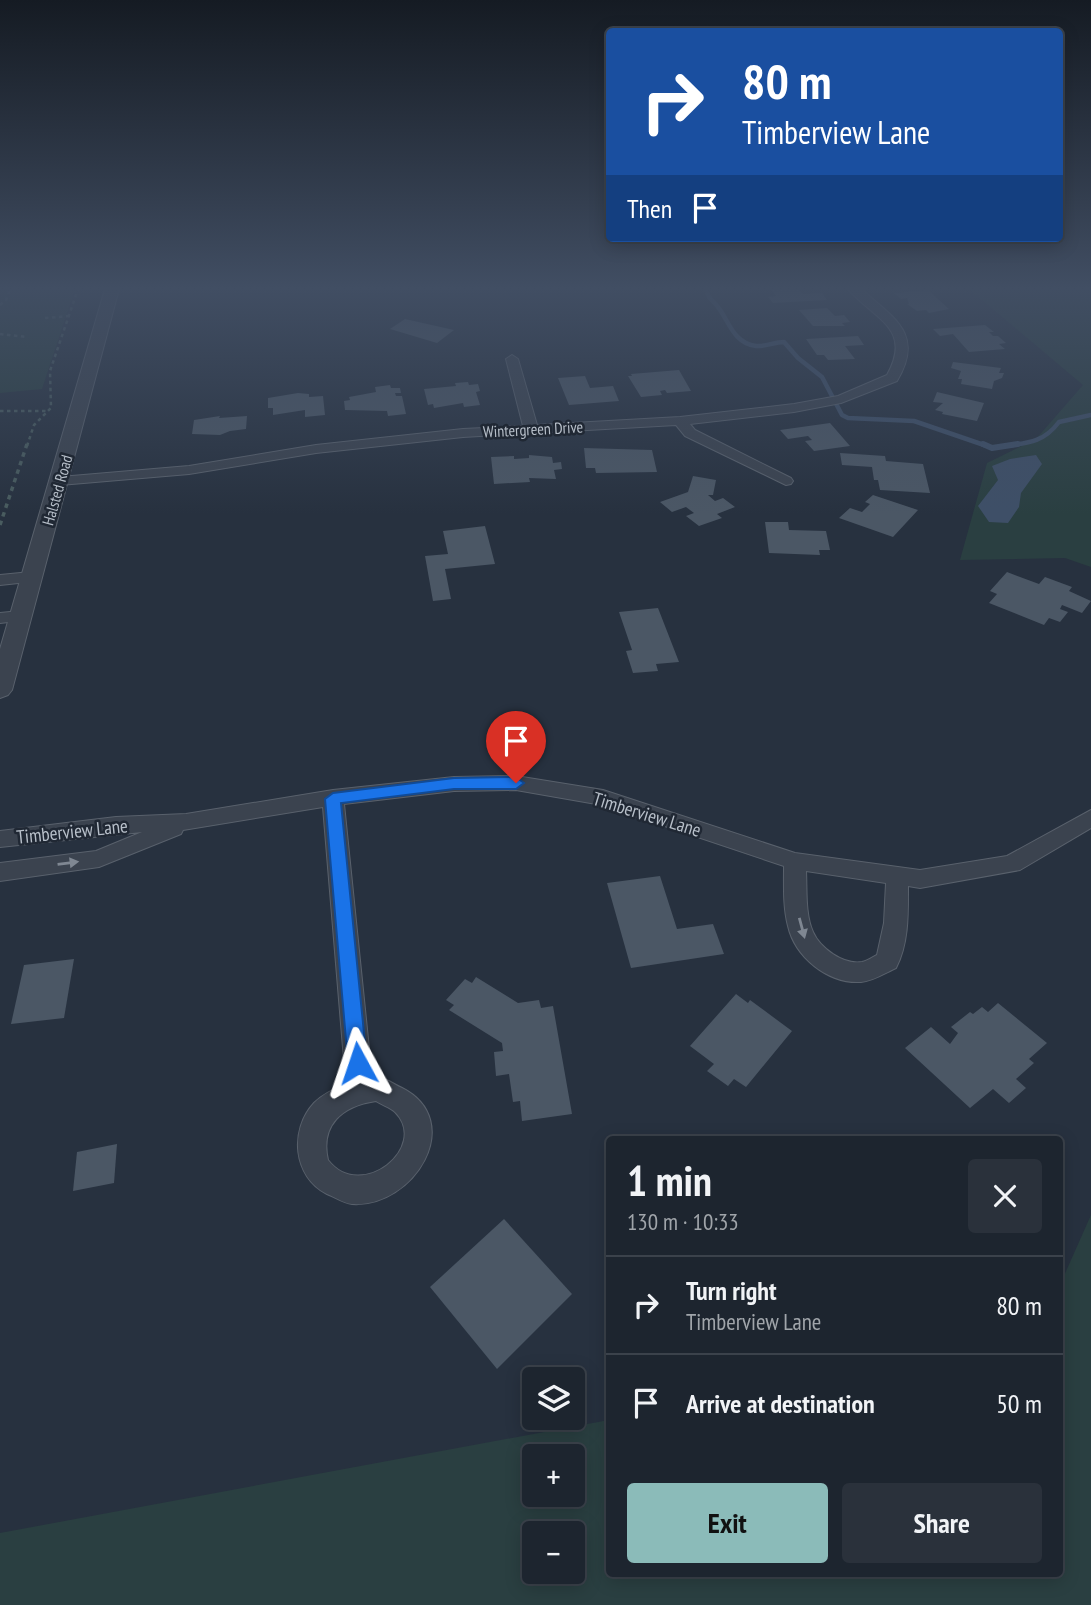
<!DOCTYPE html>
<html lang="en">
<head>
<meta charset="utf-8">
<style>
	:root { --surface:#1d252f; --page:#2a313b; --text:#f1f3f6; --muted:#a0a5aa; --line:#3b424b; --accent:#8bbbb9 }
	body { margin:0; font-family:"PT Sans Narrow",sans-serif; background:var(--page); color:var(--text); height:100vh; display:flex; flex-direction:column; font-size:26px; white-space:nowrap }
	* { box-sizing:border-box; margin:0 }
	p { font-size:23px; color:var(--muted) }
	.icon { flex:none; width:38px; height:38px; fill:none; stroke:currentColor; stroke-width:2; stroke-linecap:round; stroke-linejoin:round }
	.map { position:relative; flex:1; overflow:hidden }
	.details { position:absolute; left:606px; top:1136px; width:457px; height:441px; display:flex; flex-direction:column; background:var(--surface); border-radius:7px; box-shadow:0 4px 18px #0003,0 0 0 2px var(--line) }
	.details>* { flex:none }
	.guide { position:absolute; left:606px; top:28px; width:457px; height:214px; border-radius:7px; box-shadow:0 4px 18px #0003,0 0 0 2px var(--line); background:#1a4fa0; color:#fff; overflow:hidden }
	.tools { position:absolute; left:522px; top:1367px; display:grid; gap:14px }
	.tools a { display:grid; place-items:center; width:63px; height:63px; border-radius:7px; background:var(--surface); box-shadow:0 4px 18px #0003,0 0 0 2px var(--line); font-size:35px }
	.pin { position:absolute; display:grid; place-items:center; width:60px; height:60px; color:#fff; margin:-72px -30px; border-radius:50% 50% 50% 0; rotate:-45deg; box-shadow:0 0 7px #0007 }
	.pin .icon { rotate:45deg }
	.me { position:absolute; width:77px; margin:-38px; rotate:355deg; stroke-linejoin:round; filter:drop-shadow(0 0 5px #0008) }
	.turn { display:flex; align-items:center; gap:24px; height:147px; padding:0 21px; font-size:32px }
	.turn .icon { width:91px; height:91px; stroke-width:2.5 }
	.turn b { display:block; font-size:49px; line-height:60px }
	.then { display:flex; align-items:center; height:66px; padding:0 21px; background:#0003; gap:14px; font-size:26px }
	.round { display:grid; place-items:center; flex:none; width:74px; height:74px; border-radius:7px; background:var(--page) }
	.overview { display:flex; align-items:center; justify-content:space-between; height:119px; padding:0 21px }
	h1 { font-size:42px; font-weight:600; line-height:52px }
	.button { display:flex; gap:14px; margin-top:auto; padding:14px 21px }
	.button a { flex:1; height:80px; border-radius:7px; background:var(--accent); color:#111; font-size:28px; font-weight:600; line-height:80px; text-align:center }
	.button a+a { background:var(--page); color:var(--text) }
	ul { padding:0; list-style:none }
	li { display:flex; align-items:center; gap:21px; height:98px; padding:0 21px; border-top:2px solid var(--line) }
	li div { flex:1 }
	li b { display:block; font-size:26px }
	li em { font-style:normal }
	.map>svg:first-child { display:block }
	.green { fill:#2a3f41; fill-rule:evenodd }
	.water { fill:#3e4f67 }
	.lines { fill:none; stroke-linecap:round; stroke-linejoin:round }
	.stream-far1 { stroke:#3e4f67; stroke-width:4.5 }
	.stream { stroke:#3e4f67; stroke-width:6 }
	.building { fill:#4b5765 }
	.minor-casing { stroke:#59616c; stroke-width:2 }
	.tertiary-casing { stroke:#59616c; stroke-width:2 }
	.path-far1 { stroke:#495c5f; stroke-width:2.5; stroke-dasharray:3.5 3.5; stroke-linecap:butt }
	.path { stroke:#495c5f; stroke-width:3.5; stroke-dasharray:4.5 4.5; stroke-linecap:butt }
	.minor { fill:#3b434f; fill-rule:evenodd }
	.tertiary { fill:#3b434f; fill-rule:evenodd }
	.oneway { fill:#7f8792 }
	.route { fill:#1a73e8; stroke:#114b97; stroke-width:2 }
	.labels { text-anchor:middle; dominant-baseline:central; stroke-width:5; stroke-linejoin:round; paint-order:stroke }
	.far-street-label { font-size:16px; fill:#b7bfc9; stroke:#202834 }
	.street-label { font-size:19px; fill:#b7bfc9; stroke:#202834 }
</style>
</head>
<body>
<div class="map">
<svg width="1091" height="1605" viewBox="0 0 1091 1605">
	<rect width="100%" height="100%" fill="#27313f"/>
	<g class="green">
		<path d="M0,289h75l-33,100 -42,4z"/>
		<path d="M969,289h122v278l-26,-9 -105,2 27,-97 49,-24 47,-54z"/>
		<path d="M1091,1215v390h-1091v-72l609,-113v153h450v-286zM572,1456v38h-38v-38zM572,1533v39h-38v-39z"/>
	</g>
	<path class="water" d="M1036,455l6,9 -21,29 -2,14 -11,16 -19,-1 -11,-16 20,-26 -6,-14 18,-7z"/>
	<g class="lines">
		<g class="stream-far1">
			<path d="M706,289c2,10 6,10 12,18 11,14 15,36 38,39 9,1 18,-4 28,-4l14,16 24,19 20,38 6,3 66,3 73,25"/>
			<path d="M1005,446c24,-3 39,-4 54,-24l32,-7"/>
		</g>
		<path class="stream" d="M983,444l9,4 26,-4"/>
	</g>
	<g class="building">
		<path d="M770,289h28l5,5 19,-1 5,7 -54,3 -5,-6 8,-1z"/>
		<path d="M928,290l21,19 -20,4 -3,-3 -9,1 -10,-7h2l-2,-6 -6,1 -7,-6z"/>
		<path d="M827,308l8,8 9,-1 6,7 -8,1 3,3h-32l-14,-16z"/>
		<path d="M405,319l49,11 -17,13 -47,-14z"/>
		<path d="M985,325l9,7h-5l4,4h5l8,7 -7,1 6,5 -36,3 -16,-18 -13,2 -7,-7z"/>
		<path d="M858,336l6,9 -19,1 10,13 -27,1 -4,-5h-7l-11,-16z"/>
		<path d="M953,362l48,6 -2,5h5l-2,5 -8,3 -2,8 -31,-5 1,-5h-4l3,-8 -10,-3z"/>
		<path d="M679,370l12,21 -24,2 -2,-3 -5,1 2,4 -21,2 -13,-21h4l-1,-2z"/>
		<path d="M585,376l5,12 23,-2 6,15 -50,4 -11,-27z"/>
		<path d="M468,382l1,3 9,-1 2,7 -4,1 4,13 -16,2 -1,-4 -29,5 -1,-4 -5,1 -4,-16 32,-3 -1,-3z"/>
		<path d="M390,385l1,3h9l1,5h-6l1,3h6l4,18 -18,2 -1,-5 -42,-1 -1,-9 6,-1 -1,-3 27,-5 -1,-5z"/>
		<path d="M937,392l47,11 -7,18 -35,-7 1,-2 -8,-2 8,-7 -10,-1z"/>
		<path d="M298,393l11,1v3l14,-1 2,19 -20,2v-7l-32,5v-7h-5v-10z"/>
		<path d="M220,416l-1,2 28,-2 -1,13 -16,2 -10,4 -28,-1 2,-14z"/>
		<path d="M830,423l20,23 -36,5 -9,-10 7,-1 -4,-4 -20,3 -8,-9z"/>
		<path d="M584,448l68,2 5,22 -61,1 -1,-5h-9z"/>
		<path d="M840,453l45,3 1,5 37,3 7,29 -50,-3 -2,-10h-4l-2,-13 -30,-2z"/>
		<path d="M529,455l23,2 1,6 8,-1 1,7 -8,1 2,9 -27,-1 1,4 -36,2 -3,-27 23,-1v3l15,-1z"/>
		<path d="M693,476l23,4 -3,15h-5l7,6 8,-3 12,9 -18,7 5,4 -23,8 -13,-10 8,-3 -8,-6 -14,5 -12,-10 28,-10z"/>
		<path d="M873,495l45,15 -25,27 -54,-19 11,-10 12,4 8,-8 -5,-2z"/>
		<path d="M765,522h23l1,8 37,1 4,19h-11l1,5 -51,-2z"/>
		<path d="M485,526l10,38 -50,5 6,30 -18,2 -8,-45 23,-2 -5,-23z"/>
		<path d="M1007,572l32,12 6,-7 27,10 -3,4 22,10 -9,12 -20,-8 -2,4 8,3 -8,10 -11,-4 -5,7 -55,-22 8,-9 -7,-3z"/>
		<path d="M658,608l21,54 -23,2 2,7 -25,2 -7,-22 6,-1 -13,-38z"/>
		<path d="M660,876l17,53 36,-5 11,30 -93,14 -24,-85z"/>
		<path d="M74,959l-10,59 -53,6 13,-59z"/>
		<path d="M476,977l42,26 21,-3 2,8 12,-2 19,108 -50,7 -2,-20 -7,1 -4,-28 -13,2 -2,-24 9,-1 -1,-8 -53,-33 5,-5 -8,-5 19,-21 7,4z"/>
		<path d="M736,994l12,9 2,-3 42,31 -46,56 -12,-8 -6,7 -21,-15 7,-7 -24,-18z"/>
		<path d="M998,1003l49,40 -18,16 5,4 -18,16 10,9 -17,15 -16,-14 -23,19 -65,-60 26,-21 19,17 8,-11 -7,-6 19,-15 3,2 9,-7 6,5z"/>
		<path d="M117,1144l-3,39 -41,8 4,-39z"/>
		<path d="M504,1219l68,75 -75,75 -67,-82z"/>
	</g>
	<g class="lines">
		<g class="minor-casing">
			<g id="minor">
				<path d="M848,289h13c33,29 64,45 36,92l-56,22 -47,9 -104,12 5,6 96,48 2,3 -2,3 -5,1 -101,-49 -9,-11 -213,12 -147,16 -127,21 -129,11 -7,-4 7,-4 129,-11 127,-21 147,-16 60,-3 -17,-67 6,-4 6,4 19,66 143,-8 114,-13 44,-8 49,-21c26,-47 -12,-55 -39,-86z"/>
				<path d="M31,572l6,1 2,4 -2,4 -37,4v-10z"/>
				<path d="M20,611l6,1 3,4 -3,4 -26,3v-10z"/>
				<path d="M516,776l87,14 192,63 125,17 87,-14 84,-46v18l-71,42 -100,18 -12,-2c0,27 1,57 -12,82 -11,5 -23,13 -35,14 -33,2 -66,-25 -73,-56 -5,-19 -4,-40 -4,-60l-182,-61 -86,-15 -62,1 -110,13 28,274c11,-2 20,5 30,10 65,33 12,120 -50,116 -9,-1 -17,-7 -25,-10 -34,-17 -38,-64 -13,-91 9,-9 20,-14 32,-19l-23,-277 -140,23 -2,4 -82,33 -99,14v-18l96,-12 46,-19 -142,15v-16l116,-14 70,-3 147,-24 121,-13zM806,871l80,12 -2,40 -7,32c-4,2 -10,6 -15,7 -19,3 -42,-14 -49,-30 -8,-18 -6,-42 -7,-61zM376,1101c6,4 15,7 19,11 35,35 -34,91 -67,48 -8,-35 14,-54 48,-59z"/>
			</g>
		</g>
		<g class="tertiary-casing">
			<path id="tertiary" d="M105,289h14l-107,401 -4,5 -8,3v-49z"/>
		</g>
		<g class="path-far1">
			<path d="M0,305l6,-5 4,-11"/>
			<path d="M45,318l25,-2"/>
			<path d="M0,334l27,3"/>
			<path d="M0,411h47"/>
			<path d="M27,446l7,-21 17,-17 -1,-37 28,-82"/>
		</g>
		<path class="path" d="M0,525l27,-81"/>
		<use href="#minor" class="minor"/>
		<use href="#tertiary" class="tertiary"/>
	</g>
	<defs><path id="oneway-solid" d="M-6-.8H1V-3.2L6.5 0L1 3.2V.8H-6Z" transform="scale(1.75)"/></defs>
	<g class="oneway">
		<use href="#oneway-solid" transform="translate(68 863) rotate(-7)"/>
		<use href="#oneway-solid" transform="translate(802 928) rotate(75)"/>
	</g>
	<linearGradient id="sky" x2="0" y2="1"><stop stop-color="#151b23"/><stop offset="0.56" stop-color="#414e63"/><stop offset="1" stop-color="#414e63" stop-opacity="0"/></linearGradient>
	<rect width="1091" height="514" fill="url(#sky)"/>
	<path class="route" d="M516,777l8,6 -8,6h-62l-113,14 26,260 -3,7 -6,2 -7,-2 -3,-7 -23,-264 8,-6 121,-15z"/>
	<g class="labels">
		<g class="far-street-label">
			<text transform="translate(533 429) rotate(-3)">Wintergreen Drive</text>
			<text transform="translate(57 490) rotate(-74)">Halsted Road</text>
		</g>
		<g class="street-label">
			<text transform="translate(647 814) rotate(17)">Timberview Lane</text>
			<text transform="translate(72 831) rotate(-6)">Timberview Lane</text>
		</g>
	</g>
</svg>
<div class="tools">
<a><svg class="icon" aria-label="layers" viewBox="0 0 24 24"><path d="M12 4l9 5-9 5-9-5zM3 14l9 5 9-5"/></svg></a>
<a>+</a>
<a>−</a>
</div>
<div class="pin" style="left:516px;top:783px;background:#d93025"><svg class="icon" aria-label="arrive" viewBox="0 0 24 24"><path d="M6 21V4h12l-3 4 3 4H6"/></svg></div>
<svg class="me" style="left:358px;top:1063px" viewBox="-20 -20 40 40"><path d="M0-17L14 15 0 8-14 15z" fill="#1a73e8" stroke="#fff" stroke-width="4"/></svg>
<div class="guide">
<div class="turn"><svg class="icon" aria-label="right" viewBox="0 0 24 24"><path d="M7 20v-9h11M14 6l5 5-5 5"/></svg><div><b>80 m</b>Timberview Lane</div></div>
<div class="then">Then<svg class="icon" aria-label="arrive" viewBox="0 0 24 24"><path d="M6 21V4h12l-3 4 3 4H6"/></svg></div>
</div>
<section class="details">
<div class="overview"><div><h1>1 min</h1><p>130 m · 10:33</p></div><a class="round"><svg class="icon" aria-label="close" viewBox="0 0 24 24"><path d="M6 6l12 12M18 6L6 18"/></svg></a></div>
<ul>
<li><svg class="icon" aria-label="right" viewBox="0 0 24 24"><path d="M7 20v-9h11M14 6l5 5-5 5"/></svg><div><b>Turn right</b><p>Timberview Lane</p></div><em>80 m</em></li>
<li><svg class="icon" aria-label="arrive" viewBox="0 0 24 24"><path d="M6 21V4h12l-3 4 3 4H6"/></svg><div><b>Arrive at destination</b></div><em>50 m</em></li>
</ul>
<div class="button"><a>Exit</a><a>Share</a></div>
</section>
</div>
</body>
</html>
